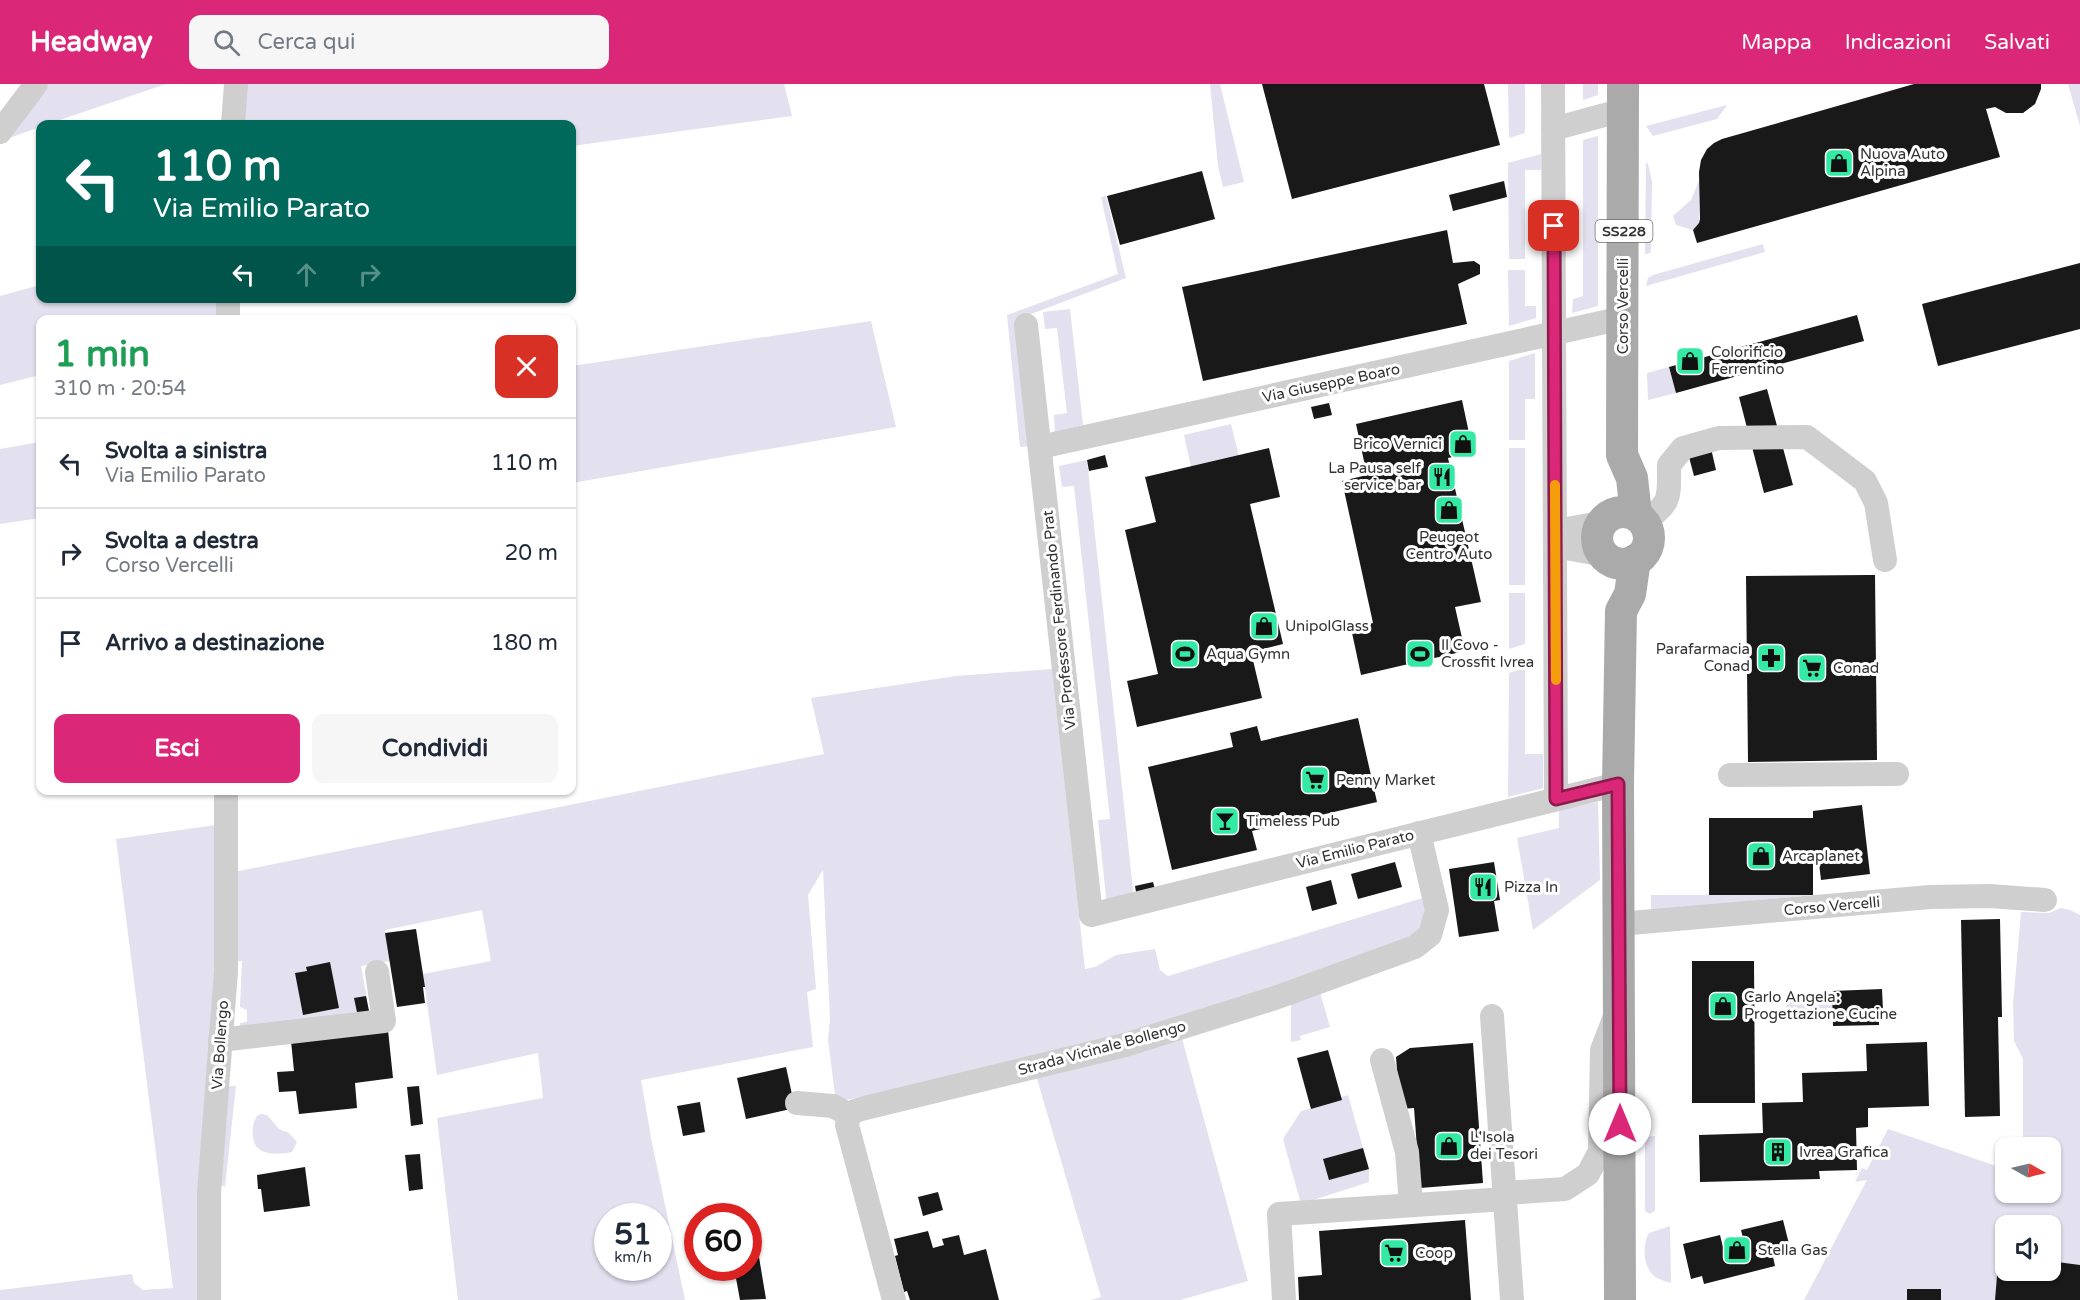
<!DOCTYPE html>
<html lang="it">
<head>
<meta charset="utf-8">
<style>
	:root { --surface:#fff; --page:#f6f6f7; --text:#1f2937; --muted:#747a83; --line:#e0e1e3; --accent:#db2777 }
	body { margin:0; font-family:"Varela Round",sans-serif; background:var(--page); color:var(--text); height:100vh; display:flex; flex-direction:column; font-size:22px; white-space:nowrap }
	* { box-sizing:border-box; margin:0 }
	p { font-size:20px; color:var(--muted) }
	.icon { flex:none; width:33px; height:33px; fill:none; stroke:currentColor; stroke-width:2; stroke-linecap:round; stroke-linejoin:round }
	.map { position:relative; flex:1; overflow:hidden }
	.details { position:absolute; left:36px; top:231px; width:540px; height:480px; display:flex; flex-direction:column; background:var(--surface); border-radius:12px; box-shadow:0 2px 4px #0004 }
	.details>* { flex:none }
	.top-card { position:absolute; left:36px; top:36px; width:540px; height:183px; border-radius:12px; box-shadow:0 2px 4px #0004; background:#00695c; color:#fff; overflow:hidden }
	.needle { width:39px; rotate:98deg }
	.buttons { position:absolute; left:1995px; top:1053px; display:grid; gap:12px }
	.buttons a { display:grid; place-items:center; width:66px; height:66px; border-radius:12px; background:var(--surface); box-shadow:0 2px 4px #0004; font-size:30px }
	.speed { position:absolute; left:594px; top:1119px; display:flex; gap:12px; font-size:30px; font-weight:700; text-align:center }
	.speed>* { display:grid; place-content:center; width:78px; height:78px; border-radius:50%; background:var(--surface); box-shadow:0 2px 4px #0004; line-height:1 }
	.speed small { font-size:15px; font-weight:400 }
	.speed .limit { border:9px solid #d22; background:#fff; color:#111 }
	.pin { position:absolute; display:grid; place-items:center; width:51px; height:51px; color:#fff; margin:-26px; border-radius:12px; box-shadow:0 3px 9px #0006 }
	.me { position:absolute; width:66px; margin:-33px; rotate:0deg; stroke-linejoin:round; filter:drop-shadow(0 0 4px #0008) }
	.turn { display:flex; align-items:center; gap:21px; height:126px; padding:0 18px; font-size:27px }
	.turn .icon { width:78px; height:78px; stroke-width:2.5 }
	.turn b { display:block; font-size:42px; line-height:51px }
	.lanes { display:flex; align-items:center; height:57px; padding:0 18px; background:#0003; justify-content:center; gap:30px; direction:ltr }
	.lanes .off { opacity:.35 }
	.round { display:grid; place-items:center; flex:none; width:63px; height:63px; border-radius:12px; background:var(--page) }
	.summary { display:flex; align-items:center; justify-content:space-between; height:102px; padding:0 18px }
	h1 { font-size:36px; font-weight:800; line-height:45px; color:#1e9e55 }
	.cta { display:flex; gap:12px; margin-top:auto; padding:12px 18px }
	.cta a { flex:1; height:69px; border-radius:12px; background:var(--accent); color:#fff; font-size:24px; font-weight:800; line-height:69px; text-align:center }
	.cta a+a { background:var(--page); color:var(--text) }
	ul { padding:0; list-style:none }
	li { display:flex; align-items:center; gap:18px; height:90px; padding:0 18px; border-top:2px solid var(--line) }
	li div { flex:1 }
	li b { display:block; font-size:22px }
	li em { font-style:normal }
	header { display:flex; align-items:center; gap:36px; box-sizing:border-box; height:84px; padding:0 30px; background:var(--accent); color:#fff }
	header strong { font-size:28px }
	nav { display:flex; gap:33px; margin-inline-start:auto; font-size:21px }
	.search { width:420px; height:54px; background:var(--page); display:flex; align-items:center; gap:15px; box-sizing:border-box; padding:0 21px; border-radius:12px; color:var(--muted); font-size:22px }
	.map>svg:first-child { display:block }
	.green { fill:#e3e0ef; fill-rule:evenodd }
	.building { fill:#191919 }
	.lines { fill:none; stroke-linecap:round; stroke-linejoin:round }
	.minor { stroke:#cfcfcf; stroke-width:24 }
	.major { stroke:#aaa; stroke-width:32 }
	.route-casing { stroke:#8e194d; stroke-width:15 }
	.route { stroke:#db2777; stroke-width:10 }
	.slow { stroke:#f59e0b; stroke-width:10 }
	.labels { text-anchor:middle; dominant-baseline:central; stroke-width:6; stroke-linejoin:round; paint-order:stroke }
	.shield { fill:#fff; stroke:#707070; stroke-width:1.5 }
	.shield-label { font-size:14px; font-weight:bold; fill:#323232 }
	.poi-label { font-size:15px; fill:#323232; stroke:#fff; text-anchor:start }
	.street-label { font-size:15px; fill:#323232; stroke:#fff }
</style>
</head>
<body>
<header>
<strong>Headway</strong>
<div class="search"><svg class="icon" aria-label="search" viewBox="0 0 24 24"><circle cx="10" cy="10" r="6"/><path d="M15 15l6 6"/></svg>Cerca qui</div>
<nav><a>Mappa</a><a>Indicazioni</a><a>Salvati</a></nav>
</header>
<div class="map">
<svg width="2080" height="1216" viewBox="0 0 2080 1216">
	<rect width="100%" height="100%" fill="#fff"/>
	<g class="green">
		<path d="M42,0h124l-118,40h-8v3l-39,14z"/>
		<path d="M242,0h542l8,32 -220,30v-22h-333z"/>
		<path d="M1210,0h10l24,98 -21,5 -5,-21z"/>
		<path d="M1508,0h17v49l-16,5z"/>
		<path d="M1583,0h15v11l-15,5z"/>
		<path d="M2068,0h12v42z"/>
		<path d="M1727,21l-10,14 -64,17 -7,-10z"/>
		<path d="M1598,52v170l-26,7 1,-14 10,-3v-156z"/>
		<path d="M1541,70v16h-16v89h-16l-1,-96z"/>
		<path d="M1646,78l2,2 4,17 -1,68 -1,4 -5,1z"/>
		<path d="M1700,94l-1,45 -6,7 -17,-5 -3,-9 18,-16z"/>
		<path d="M1106,112l20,82 -108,41 12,127 -10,1 -13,-132 111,-41 -17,-77z"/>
		<path d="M1763,160l2,8 -119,34 2,-8 5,-3z"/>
		<path d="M1508,186h17v36h11v12l-27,8z"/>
		<path d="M40,201v13l179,1v20l-179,1v55l-40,10v-89z"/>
		<path d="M1070,225l13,116 -28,7 -1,-17 13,-2 -10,-85 -12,1 -2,-17z"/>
		<path d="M871,237l25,106 -324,56v-117z"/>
		<path d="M1535,269v46h-10v41h-16v-79z"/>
		<path d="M1669,283l7,26 -28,7 -1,-27z"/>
		<path d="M1231,340l8,32 -48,11 -7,-32z"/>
		<path d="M40,358v76l-40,6v-75z"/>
		<rect x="1509" y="364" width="16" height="137"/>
		<path d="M1087,376l47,439 -27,7 -9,-86 12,-1 -36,-333 -12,1 -3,-21z"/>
		<path d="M1509,509h16v51l-16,5z"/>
		<path d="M1525,584v86h18v34l-35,9 1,-124z"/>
		<path d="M1052,585l33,300 10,-2 21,-12 39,-6 5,21 8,6 261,-80 -9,37 -126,49 -279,84 -179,36 -8,-62 2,-21 -7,-149 -15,25 8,94 -9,3 6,55 -172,33 11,63 33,157h-227l-21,-182 106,-20 -5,-45 -101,22 -14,-101 68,-13 -9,-51 -97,20 5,31 -29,5 9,50 -131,15 1,-8 7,-1v-12l-7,-3 2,-46 -7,1 -1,-90 590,-118 -13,-56 145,-22zM608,1132h50v52h-50z"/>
		<path d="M1598,718l2,78 -67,50 -16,-92 42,-10v-18z"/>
		<path d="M223,740l-20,476h-203v-10l132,-16 2,9 9,7 30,-2 -57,-449z"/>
		<path d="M1651,811h162l-148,14h-14z"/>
		<path d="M2061,824l9,2 10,5v385h-276l63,-120 -12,2 7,-14 5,2 21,-41 117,40 1,23h44v-44l-27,-1v-88l-9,-18 -1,-37 8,-92 28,1zM2006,1142h44v44h-44z"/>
		<path d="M1319,905l11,38 -30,9 1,4 -10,2v-42z"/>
		<path d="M1832,910v21l-45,2 -1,-22z"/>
		<path d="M1181,951l67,246 -68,19h-89l10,-3 -66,-225z"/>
		<path d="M231,1002h5l-11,101 -6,-3 6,-96z"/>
		<path d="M1348,1011l15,53 -40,11 46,10v13l-68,22 -18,-65 18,-28 40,-11v-3z"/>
		<path d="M261,1030l6,1 12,14 10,4 8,9 -5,10c-16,3 -38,4 -39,-16 -1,-8 0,-13 4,-20z"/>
		<path d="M1655,1052v75l-5,3 -5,-3v-74z"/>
		<path d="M1670,1142l1,57c-6,-2 -14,-4 -18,-8 -10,-10 -11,-30 -4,-42z"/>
	</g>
	<g class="building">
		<path d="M1262,0h222l16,61 -208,54z"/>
		<path d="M1914,0h127v5l-6,15 -12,9h-17l-11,-6 -9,2 14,48 -303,86 -4,-13 6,-7 1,-4 -1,-47 2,-12 6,-11 7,-6 8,-4z"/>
		<path d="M1202,87l13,48 -95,26 -13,-49z"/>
		<path d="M1504,97l3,16 -54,14 -4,-16z"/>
		<path d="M1447,146l6,33 21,-2 6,4v9l-22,10 9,40 -264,57 -21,-94z"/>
		<path d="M2080,179v66l-142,37 -16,-62z"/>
		<path d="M1857,231l7,26 -188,52 -7,-26z"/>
		<path d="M1767,305l26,96 -29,8 -25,-96z"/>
		<path d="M1462,316l11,52 -25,6 33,144 -26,5 10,44 -104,24 -10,-47 22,-5 -31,-142 25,-6 -11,-51z"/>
		<path d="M1329,319l3,12 -18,4 -3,-12z"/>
		<path d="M1710,360l6,26 -22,6 -5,-19z"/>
		<path d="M1269,364l11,49 -30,7 33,140 -32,8 11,46 -125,29 -10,-46 31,-7 -33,-144 31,-8 -11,-45z"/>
		<path d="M1105,371l3,12 -19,4 -2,-11z"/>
		<path d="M1868,491h7l2,185 -129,2 -2,-186z"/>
		<path d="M1358,634l19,84 -125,29 5,19 -85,20 -24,-103 85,-20 -3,-14 27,-7 4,15z"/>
		<path d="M1862,721l8,69 -49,6 -3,-25h-5v40h-104v-77h104v-7z"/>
		<path d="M1395,778l7,25 -44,12 -7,-25z"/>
		<path d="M1494,778l6,38 -6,1 5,30 -40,6 -10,-68z"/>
		<path d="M1331,796l6,24 -25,7 -6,-24z"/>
		<path d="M1153,798l3,11 -19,5 -2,-12z"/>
		<path d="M2000,835l2,98h-4l2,99 -35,1 -4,-197z"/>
		<path d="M416,845l9,58h-2l2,16 -28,4 -12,-74z"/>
		<path d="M1692,877h62l1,142h-63z"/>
		<path d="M330,878l9,46 -36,7 -8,-42 12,-2 -1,-4z"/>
		<path d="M1882,905l1,21h-4v15l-46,1 -1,-35z"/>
		<path d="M366,912l4,20 -12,1 -4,-19z"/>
		<path d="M388,946l5,48 -38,5 2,25 -58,6 -3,-23 -17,1 -2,-20 17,-1 -3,-30z"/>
		<path d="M1927,958l2,64 -61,2v19l-12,1 1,42 -38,1 1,8 -120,3 -1,-47 64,-2 -1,-30 41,-1 -1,-29 65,-2 -1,-27z"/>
		<path d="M1473,959l10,140 -63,5 -6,-80 -14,1 -4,-52 14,-9z"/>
		<path d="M1328,966l14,50 -31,9 -14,-51z"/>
		<path d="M786,983l9,41 -49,11 -9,-41z"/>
		<path d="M419,1002l4,38 -12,2 -4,-39z"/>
		<path d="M700,1018l5,30 -22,4 -6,-30z"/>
		<path d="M1363,1064l6,21 -40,11 -6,-21z"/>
		<path d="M420,1070l3,35 -14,2 -4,-36z"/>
		<path d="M305,1083l5,39 -46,6 -3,-23h-3l-1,-14z"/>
		<path d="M938,1108l5,18 -20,6 -5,-19z"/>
		<path d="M1465,1136l6,80h-172l-1,-23 24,-2 -3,-44z"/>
		<path d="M1783,1136l8,32 -18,5 2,9 -71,18 -2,-8 -11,3 -8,-35 37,-9 3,12 21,-5 -3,-12z"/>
		<path d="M928,1147l5,17 11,-3 -2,-6 17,-4 5,20 22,-6 13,51h-89l-3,-9 -3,1 -9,-36 3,-1 -4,-16z"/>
		<path d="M759,1173l7,42 -26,1 -5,-27 7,-1 -1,-4h7v-9z"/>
		<path d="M2057,1178l23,3v35h-85l3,-36 8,1v5h30v2l19,2z"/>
		<rect x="1907" y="1205" width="34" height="11"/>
	</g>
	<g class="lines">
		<g class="minor">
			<path d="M1553,0l3,715"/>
			<path d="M233,40l3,-40"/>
			<path d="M1553,45l70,-19"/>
			<path d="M0,48l36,-48"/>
			<path d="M228,236v-22"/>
			<path d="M1026,241l65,590 527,-131"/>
			<path d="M1040,363l583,-129"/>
			<path d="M1643,438c29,-19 26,-24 26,-57l14,-17 36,-10 88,-1 58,44 11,22 9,57"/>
			<path d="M1555,447l46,-8"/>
			<path d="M1555,462l49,9"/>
			<path d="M1730,691l167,-1"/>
			<path d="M1619,840l311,-27 60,-1 55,4"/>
			<path d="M1492,932l20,284"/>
			<path d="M220,956l164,-19 -7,-49"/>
			<path d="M1382,976l25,92 4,53"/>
			<path d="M797,1019l36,3 16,9"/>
			<path d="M1505,1109l60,-4 23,-15 12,-23 2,-101 12,-31"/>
			<path d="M209,1216v-107l17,-222v-181"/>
			<path d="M894,1216l-47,-175 2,-10 6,-4 10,-3 260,-63 150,-47 140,-51 15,-12 7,-25 -18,-77"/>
			<path d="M1284,1216l-5,-86 227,-15"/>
		</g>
		<g class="major">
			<path d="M1623,0l-1,371 10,23 4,37"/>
			<circle cx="1623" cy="454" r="26"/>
			<path d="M1620,1216l-2,-516 3,-173 9,-17 5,-34"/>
		</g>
	</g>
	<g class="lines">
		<g class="route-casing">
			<path id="route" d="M1554,142l2,573 62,-15 2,340"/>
		</g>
		<use href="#route" class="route"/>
		<path class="slow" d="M1555,401l1,195"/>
	</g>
	<defs>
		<g id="shop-square" transform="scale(1.5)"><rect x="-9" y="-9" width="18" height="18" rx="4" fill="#34e9a3" stroke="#fff"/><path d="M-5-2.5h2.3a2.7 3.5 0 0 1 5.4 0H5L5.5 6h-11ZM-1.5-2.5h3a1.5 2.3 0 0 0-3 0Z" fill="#111"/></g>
		<g id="restaurant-square" transform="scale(1.5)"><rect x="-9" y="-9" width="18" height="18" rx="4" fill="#34e9a3" stroke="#fff"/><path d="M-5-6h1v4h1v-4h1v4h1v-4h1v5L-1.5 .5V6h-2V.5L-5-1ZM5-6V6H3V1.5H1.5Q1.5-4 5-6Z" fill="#111"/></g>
		<g id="stadium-square" transform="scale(1.5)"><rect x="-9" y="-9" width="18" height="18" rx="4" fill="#34e9a3" stroke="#fff"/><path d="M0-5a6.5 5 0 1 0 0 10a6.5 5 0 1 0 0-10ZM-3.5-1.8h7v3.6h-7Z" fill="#111"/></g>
		<g id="pharmacy-square" transform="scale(1.5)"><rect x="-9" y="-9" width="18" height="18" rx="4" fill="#34e9a3" stroke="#fff"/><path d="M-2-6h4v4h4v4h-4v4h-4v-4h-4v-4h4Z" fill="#111"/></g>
		<g id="supermarket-square" transform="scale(1.5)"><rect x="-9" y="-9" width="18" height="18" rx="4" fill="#34e9a3" stroke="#fff"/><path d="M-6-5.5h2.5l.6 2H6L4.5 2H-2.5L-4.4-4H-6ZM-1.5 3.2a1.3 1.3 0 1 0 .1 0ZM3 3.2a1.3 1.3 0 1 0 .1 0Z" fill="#111"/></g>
		<g id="bar-square" transform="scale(1.5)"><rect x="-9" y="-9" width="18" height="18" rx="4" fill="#34e9a3" stroke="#fff"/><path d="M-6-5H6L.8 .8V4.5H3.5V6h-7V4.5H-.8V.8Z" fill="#111"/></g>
		<g id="building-square" transform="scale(1.5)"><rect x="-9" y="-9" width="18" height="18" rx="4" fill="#34e9a3" stroke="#fff"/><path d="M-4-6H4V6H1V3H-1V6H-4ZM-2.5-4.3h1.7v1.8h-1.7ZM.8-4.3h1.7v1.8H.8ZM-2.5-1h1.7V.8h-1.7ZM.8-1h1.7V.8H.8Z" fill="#111"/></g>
	</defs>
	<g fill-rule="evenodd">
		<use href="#shop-square" x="1839" y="79"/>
		<use href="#shop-square" x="1690" y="277"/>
		<use href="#shop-square" x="1463" y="360"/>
		<use href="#restaurant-square" x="1442" y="393"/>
		<use href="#shop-square" x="1449" y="426"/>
		<use href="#shop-square" x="1264" y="542"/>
		<use href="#stadium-square" x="1185" y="570"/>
		<use href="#stadium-square" x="1420" y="570"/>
		<use href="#pharmacy-square" x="1771" y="574"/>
		<use href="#supermarket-square" x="1812" y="584"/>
		<use href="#supermarket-square" x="1315" y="696"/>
		<use href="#bar-square" x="1225" y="737"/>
		<use href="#shop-square" x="1761" y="772"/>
		<use href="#restaurant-square" x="1483" y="803"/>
		<use href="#shop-square" x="1723" y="922"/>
		<use href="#shop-square" x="1449" y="1062"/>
		<use href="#building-square" x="1778" y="1068"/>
		<use href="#shop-square" x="1737" y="1166"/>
		<use href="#supermarket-square" x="1394" y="1169"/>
	</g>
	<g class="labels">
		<rect class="shield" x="1595.5" y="136" width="57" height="22" rx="4.5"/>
		<g class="shield-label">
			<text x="1624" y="147">SS228</text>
		</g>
		<g class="poi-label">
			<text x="1860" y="70">Nuova Auto<tspan x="1860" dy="17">Alpina</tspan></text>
			<text x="1711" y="268">Colorificio<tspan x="1711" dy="17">Ferrentino</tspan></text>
			<text x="1442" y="360" text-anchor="end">Brico Vernici</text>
			<text x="1421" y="384" text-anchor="end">La Pausa self<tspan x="1421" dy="17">service bar</tspan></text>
			<text x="1449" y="453" text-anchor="middle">Peugeot<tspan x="1449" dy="17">Centro Auto</tspan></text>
			<text x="1285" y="542">UnipolGlass</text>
			<text x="1441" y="561">Il Covo -<tspan x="1441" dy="17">Crossfit Ivrea</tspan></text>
			<text x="1750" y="565" text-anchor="end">Parafarmacia<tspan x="1750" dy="17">Conad</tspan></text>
			<text x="1206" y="570">Aqua Gymn</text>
			<text x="1833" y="584">Conad</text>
			<text x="1336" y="696">Penny Market</text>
			<text x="1246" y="737">Timeless Pub</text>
			<text x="1782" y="772">Arcaplanet</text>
			<text x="1504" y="803">Pizza In</text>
			<text x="1744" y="913">Carlo Angela:<tspan x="1744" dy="17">Progettazione Cucine</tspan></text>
			<text x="1470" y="1053">L'Isola<tspan x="1470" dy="17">dei Tesori</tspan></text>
			<text x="1799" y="1068">Ivrea Grafica</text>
			<text x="1758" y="1166">Stella Gas</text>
			<text x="1415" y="1169">Coop</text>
		</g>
		<g class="street-label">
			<text transform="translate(1623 222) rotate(-90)">Corso Vercelli</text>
			<text transform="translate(1331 299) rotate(-12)">Via Giuseppe Boaro</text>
			<text transform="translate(1059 536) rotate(-96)">Via Professore Ferdinando Prat</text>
			<text transform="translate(1355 765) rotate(-14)">Via Emilio Parato</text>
			<text transform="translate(1832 822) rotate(-5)">Corso Vercelli</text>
			<text transform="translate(220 961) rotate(-86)">Via Bollengo</text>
			<text transform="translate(1102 964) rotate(-15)">Strada Vicinale Bollengo</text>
		</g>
	</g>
</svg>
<div class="buttons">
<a><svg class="needle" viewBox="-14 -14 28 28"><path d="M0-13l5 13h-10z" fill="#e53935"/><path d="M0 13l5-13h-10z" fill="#747a83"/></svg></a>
<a><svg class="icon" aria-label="sound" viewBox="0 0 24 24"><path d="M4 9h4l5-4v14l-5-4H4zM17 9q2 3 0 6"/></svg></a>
</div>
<div class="speed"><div>51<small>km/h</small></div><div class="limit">60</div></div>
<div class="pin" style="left:1554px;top:142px;background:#d93025"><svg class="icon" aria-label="arrive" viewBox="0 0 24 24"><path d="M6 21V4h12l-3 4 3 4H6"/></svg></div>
<svg class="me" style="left:1620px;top:1040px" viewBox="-20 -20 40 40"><circle r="19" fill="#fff"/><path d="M0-13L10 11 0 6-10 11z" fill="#db2777"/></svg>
<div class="top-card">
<div class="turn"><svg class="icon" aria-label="left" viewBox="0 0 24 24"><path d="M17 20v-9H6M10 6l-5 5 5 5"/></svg><div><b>110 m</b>Via Emilio Parato</div></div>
<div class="lanes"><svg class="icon" aria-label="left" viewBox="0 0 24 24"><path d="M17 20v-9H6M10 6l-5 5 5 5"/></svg><svg class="icon off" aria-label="ahead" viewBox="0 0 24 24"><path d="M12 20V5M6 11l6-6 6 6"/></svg><svg class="icon off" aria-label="right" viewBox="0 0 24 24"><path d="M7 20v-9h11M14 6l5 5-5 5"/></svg></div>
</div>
<section class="details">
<div class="summary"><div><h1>1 min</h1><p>310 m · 20:54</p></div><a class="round" style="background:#d93025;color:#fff"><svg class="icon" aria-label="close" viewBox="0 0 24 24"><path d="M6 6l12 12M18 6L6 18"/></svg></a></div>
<ul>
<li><svg class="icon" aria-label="left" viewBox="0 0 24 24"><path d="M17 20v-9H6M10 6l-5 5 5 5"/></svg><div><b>Svolta a sinistra</b><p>Via Emilio Parato</p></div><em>110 m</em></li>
<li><svg class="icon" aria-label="right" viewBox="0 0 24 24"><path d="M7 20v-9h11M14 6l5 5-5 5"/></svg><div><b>Svolta a destra</b><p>Corso Vercelli</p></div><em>20 m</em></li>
<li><svg class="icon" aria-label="arrive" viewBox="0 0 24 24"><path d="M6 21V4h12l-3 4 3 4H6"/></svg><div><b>Arrivo a destinazione</b></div><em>180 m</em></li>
</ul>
<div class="cta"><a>Esci</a><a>Condividi</a></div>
</section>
</div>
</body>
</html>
